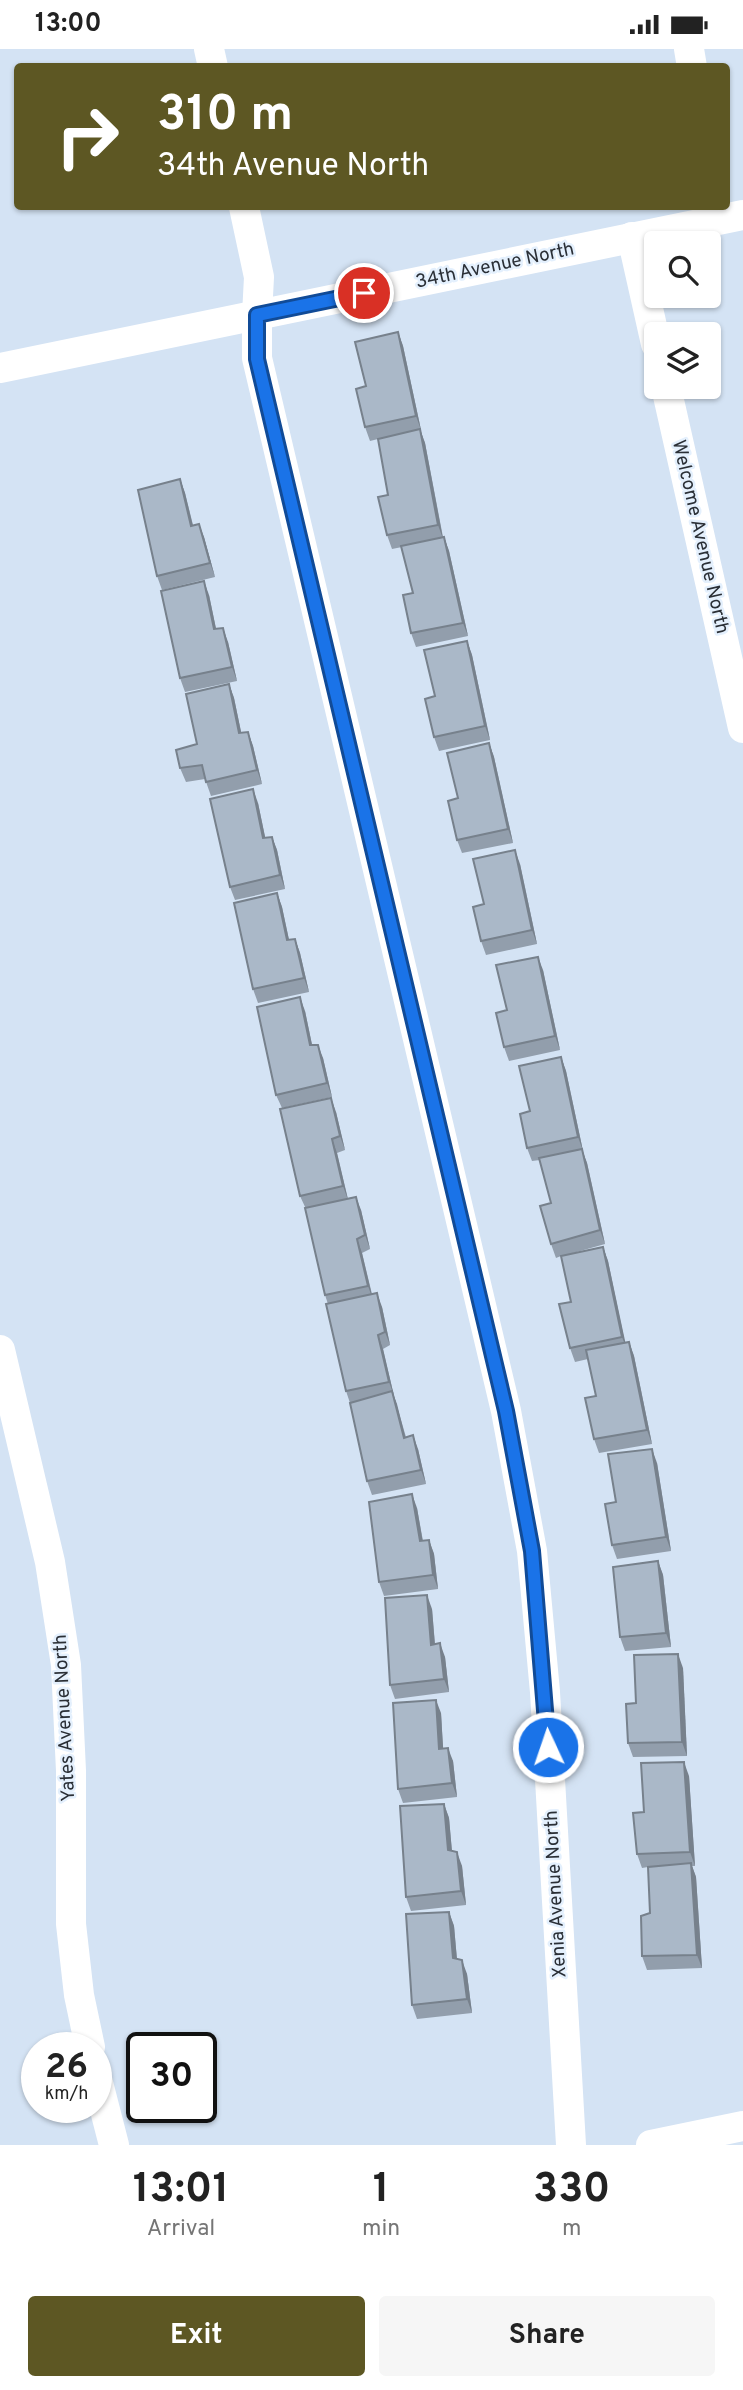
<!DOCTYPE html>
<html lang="en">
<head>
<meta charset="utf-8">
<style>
	:root { --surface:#fff; --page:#f6f6f6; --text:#222; --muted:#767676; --accent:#5d5723 }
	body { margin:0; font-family:Overpass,sans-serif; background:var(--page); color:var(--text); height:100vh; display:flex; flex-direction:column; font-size:26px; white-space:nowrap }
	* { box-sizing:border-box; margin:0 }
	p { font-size:23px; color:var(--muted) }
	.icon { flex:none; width:38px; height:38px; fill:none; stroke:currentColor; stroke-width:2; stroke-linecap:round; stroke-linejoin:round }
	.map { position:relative; height:2096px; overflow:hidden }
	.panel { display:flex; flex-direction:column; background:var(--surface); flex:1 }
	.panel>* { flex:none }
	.banner { position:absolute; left:14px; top:14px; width:716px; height:147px; border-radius:7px; box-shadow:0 2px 5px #0004; background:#5d5723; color:#fff; overflow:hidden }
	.fabs { position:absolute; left:644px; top:182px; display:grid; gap:14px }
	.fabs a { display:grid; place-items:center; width:77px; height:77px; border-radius:7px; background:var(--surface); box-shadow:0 2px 5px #0004; font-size:35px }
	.speed { position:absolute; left:21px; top:1983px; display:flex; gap:14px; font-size:35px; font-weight:700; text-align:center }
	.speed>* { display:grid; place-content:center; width:91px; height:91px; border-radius:50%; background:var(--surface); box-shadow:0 2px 5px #0004; line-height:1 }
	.speed small { font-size:18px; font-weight:400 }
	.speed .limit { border:4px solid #111; border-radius:10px; background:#fff; color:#111 }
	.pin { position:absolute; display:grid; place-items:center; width:60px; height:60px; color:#fff; margin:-30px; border:4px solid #fff; border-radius:50%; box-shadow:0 2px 7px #0007 }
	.me { position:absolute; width:77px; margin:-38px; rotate:357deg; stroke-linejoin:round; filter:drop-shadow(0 0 5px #0008) }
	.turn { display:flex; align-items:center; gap:24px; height:147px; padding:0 28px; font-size:32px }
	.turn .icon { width:91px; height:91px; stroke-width:2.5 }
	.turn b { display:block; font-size:49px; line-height:60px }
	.eta { display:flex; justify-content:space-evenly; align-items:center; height:119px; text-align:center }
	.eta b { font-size:42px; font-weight:700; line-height:49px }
	.cta { display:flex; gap:14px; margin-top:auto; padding:14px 28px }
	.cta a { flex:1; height:80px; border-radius:7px; background:var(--accent); color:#fff; font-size:28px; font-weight:700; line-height:80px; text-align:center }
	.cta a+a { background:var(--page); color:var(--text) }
	.status { display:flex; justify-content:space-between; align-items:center; height:49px; padding:0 35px; background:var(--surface); direction:ltr }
	.status svg { height:19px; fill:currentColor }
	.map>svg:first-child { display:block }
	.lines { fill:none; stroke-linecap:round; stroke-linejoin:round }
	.minor { stroke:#fff; stroke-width:30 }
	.wall { fill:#929eac }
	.shaded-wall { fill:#77818c }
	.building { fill:#aab8c8; stroke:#77818c; stroke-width:2 }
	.route-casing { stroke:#114b97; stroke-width:18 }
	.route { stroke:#1a73e8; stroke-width:12 }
	.labels { text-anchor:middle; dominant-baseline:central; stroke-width:5; stroke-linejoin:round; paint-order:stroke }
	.street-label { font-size:19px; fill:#2a2f36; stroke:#e4f0fd }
</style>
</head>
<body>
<div class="status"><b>13:00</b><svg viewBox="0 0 49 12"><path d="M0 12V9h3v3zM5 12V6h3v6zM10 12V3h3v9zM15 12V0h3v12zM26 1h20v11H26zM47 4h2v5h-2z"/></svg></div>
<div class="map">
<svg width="743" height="2096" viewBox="0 0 743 2096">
	<rect width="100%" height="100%" fill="#d4e3f4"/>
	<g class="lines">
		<g class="minor">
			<path d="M209,0l4,18"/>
			<path d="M689,0l3,18"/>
			<path d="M244,158l15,70 -2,38v43l249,1053 26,140 13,141 26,453"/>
			<path d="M632,188l24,107"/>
			<path d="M0,319l743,-153"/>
			<path d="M666,338l77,341"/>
			<path d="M0,1301l50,212 16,103 5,106v153l8,71 11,52"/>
			<path d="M96,2026l18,70"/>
			<path d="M651,2096l92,-19"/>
		</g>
	</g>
	<g class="wall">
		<path d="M398,283l5,14 18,84h-1l5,13 18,94h1l5,14 19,85 -52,11 -5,-14 2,-40 -11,-46 -10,2 -5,-14 1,-40 -10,-56 -8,2 -5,-14 1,-41z"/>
		<path d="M180,430l5,14 8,32 11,12 11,40 -53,13 -5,-14z"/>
		<path d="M209,546l7,34 12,13 9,39 -52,11 -5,-14z"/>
		<path d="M467,592l5,14 18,85 -51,11 -5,-14 1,-41z"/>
		<path d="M229,635l5,14 7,34h7l5,14 9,38 -51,12 -6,-17 -19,3 -6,-14 17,-24z"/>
		<path d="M489,694l5,14 19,86 -51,10 -5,-13 1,-42z"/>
		<path d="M258,754l7,34h7l5,13 8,39 -50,11 -5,-13z"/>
		<path d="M520,815l17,80 -51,11 -5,-14 3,-37z"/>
		<path d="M277,844l5,14 7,33 6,-1 5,14 9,39 -51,11 -5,-14z"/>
		<path d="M543,921l17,80 -51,11 -5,-14 3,-37z"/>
		<path d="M305,962l7,34 11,13 9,39 -50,11 -6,-13z"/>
		<path d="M561,1008l5,14 17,80h-1l5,12 18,81 -39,11 37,-8 5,14 17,82 4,-1 5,14 18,88 -53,9 -5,-14 2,-43 -8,-37 -13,3 -5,-14 1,-46 -10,-46 -5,2 -5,-14v-41l-11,-43 -8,1 -5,-13z"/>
		<path d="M336,1063l9,38 -8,3 11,46 13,11 9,39 -8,4 10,41 10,13 8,38 -7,4 11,47 12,41 12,12 8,35 -54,11 -5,-14 -17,-78 -4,-12 -18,-87 -3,-9 -19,-86 -6,-13z"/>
		<path d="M657,1414l14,88 -54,8 -5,-14 4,-43z"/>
		<path d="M417,1459l6,33 6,-1 5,14 4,35 -54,7 -5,-14z"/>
		<path d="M658,1512l5,14 8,72 -46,4 -5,-14z"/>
		<path d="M432,1560l3,35 10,13 4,35 -54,7 -5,-14z"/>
		<path d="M683,1619l4,88 -54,1 -5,-14 8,-40z"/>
		<path d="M441,1664l2,36 10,12 4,36 -54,6 -5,-14z"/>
		<path d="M689,1727l6,90h-3l4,11 6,91 -55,2 -5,-14 8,-43 -2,-46 -6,1 -5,-14 7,-42z"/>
		<path d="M444,1755l5,14 3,33 10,15 4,39 -55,6 -5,-14z"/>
		<path d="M449,1863l5,14 3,33 10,15 5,39 -55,6 -5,-14z"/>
	</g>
	<g class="shaded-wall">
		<path d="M398,283l5,14 18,84 -5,-14z"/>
		<path d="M420,380l5,14 18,96 -5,-14z"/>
		<path d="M180,430l5,14 11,46 -5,-13z"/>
		<path d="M199,475l5,13 11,40 -5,-14z"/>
		<path d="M444,488l5,14 19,85 -5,-13z"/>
		<path d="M204,532l5,14 10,48 -5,-14z"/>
		<path d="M223,579l5,14 9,39 -5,-14z"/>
		<path d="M467,592l5,14 18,85 -5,-14z"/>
		<path d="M229,635l5,14 10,48 -5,-13z"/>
		<path d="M248,683l5,14 9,38 -5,-14z"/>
		<path d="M489,694l5,14 19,86 -5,-14z"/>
		<path d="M253,740l5,14 10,48 -5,-13z"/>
		<path d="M272,788l5,13 8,39 -5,-14z"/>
		<path d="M515,801l5,14 17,80 -5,-14z"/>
		<path d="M277,844l5,14 10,47 -5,-14z"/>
		<path d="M295,890l5,14 9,39 -5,-14z"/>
		<path d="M538,908l5,13 17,80 -5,-14z"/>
		<path d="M300,948l5,14 10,48 -5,-14z"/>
		<path d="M318,996l5,13 9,39 -5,-14z"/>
		<path d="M561,1008l5,14 17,80 -5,-14z"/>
		<path d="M331,1049l5,14 9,38 -5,-14z"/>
		<path d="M332,1090l5,14 11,47 -5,-14z"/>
		<path d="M582,1100l5,14 18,81 -5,-14z"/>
		<path d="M356,1148l5,13 9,39 -5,-14z"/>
		<path d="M357,1190l5,14 11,47 -5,-14z"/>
		<path d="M603,1198l5,14 19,89 -5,-13z"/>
		<path d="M377,1244l5,14 8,38 -5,-13z"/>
		<path d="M378,1286l5,14 11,47 -5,-14z"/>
		<path d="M629,1293l5,14 18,88 -5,-14z"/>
		<path d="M392,1342l5,13 12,48 -5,-14z"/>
		<path d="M413,1386l5,14 8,35 -5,-14z"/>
		<path d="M652,1400l5,14 14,88 -5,-14z"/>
		<path d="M412,1445l5,14 8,47 -5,-14z"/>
		<path d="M429,1491l5,14 4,35 -5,-14z"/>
		<path d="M658,1512l5,14 8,72 -5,-14z"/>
		<path d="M427,1546l5,14 4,50 -5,-14z"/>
		<path d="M440,1594l5,14 4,35 -5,-13z"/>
		<path d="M678,1605l5,14 4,88 -5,-14z"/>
		<path d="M436,1651l5,13 3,50 -5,-14z"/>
		<path d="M448,1699l5,13 4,36 -5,-14z"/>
		<path d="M684,1713l5,14 6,90 -5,-14z"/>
		<path d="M444,1755l5,14 4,46 -5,-14z"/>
		<path d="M457,1803l5,14 4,39 -5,-14z"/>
		<path d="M691,1814l5,14 6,91 -5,-13z"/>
		<path d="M449,1863l5,14 4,46 -5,-14z"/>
		<path d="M462,1911l5,14 5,39 -5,-14z"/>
	</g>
	<g class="building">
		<path d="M398,283l18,84 -51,11 -9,-38 10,-3 -11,-44z"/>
		<path d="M420,380l18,96 -51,10 -9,-38 10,-2 -10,-56z"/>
		<path d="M180,430l11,47 8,-2 11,39 -53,13 -19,-86z"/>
		<path d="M444,488l19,86 -52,10 -8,-38 10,-2 -12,-47z"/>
		<path d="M204,532l10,48 9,-1 9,39 -52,11 -19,-87z"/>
		<path d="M467,592l18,85 -51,11 -9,-38 10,-3 -11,-46z"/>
		<path d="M229,635l10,49 9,-1 9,38 -51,12 -4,-17 -22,3 -4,-18 21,-6 -11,-50z"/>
		<path d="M489,694l19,86 -51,11 -9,-39 10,-3 -11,-45z"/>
		<path d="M253,740l10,49 9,-1 8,38 -50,12 -20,-88z"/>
		<path d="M515,801l17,80 -51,11 -8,-34 11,-3 -11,-45z"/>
		<path d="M277,844l10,47 8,-1 9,39 -51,11 -19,-86z"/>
		<path d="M538,908l17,79 -51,11 -8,-34 11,-3 -11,-45z"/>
		<path d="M300,948l10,48h8l9,38 -51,12 -19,-88z"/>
		<path d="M561,1008l17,80 -51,11 -7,-34 10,-3 -11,-45z"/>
		<path d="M331,1049l9,38 -8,3 11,47 -43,10 -20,-87z"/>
		<path d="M582,1100l18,81 -49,14 -11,-38 11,-3 -12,-45z"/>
		<path d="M356,1148l9,38 -8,4 11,47 -43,9 -20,-87z"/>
		<path d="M603,1198l19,90 -52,11 -11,-44 12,-2 -10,-46z"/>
		<path d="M377,1244l8,39 -7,3 11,47 -43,9 -20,-87z"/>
		<path d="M629,1293l18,88 -53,9 -9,-41 11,-2 -10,-46z"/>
		<path d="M392,1342l12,47 9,-3 8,35 -54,11 -17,-78z"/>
		<path d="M652,1400l14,88 -54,8 -7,-41 11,-2 -8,-48z"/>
		<path d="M412,1445l8,47 9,-1 4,35 -54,7 -10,-80z"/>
		<path d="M658,1512l8,72 -46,4 -7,-70z"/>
		<path d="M427,1546l4,50 9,-2 4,36 -54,6 -5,-87z"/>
		<path d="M678,1605l4,88 -54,1 -2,-39 10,-1 -2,-48z"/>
		<path d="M436,1651l3,49 9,-1 4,35 -54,6 -5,-86z"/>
		<path d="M684,1713l6,90 -53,2 -4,-41 11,-1 -3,-49z"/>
		<path d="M444,1755l4,46 9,2 4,39 -55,6 -6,-91z"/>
		<path d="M691,1814l6,92 -55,1 -1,-40 9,-3 -2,-46z"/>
		<path d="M449,1863l4,46 9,2 5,39 -55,6 -6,-91z"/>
	</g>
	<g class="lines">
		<g class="route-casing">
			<path id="route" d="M364,244l-107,22v44l249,1052 26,140 16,196"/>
		</g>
		<use href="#route" class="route"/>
	</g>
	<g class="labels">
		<g class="street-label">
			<text transform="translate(495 217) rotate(-12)">34th Avenue North</text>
			<text transform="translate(700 488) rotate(77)">Welcome Avenue North</text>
			<text transform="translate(65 1669) rotate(-93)">Yates Avenue North</text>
			<text transform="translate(556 1845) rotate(-93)">Xenia Avenue North</text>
		</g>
	</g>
</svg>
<div class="fabs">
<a><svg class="icon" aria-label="search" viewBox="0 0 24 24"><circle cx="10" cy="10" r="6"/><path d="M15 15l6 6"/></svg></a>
<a><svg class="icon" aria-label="layers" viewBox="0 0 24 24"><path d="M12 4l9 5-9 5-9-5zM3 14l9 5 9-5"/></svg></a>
</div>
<div class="speed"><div>26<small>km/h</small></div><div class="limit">30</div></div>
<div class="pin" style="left:364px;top:244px;background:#d93025"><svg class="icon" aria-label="arrive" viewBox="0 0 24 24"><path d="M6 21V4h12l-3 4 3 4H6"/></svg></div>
<svg class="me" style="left:548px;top:1698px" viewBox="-20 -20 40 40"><circle r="17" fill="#1a73e8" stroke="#fff" stroke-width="3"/><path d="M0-11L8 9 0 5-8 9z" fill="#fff"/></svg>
<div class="banner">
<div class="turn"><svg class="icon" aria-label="right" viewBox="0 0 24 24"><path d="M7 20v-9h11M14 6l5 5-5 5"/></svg><div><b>310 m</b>34th Avenue North</div></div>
</div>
</div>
<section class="panel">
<div class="eta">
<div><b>13:01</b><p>Arrival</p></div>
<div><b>1</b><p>min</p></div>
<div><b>330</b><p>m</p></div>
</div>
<div class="cta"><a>Exit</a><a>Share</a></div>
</section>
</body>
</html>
